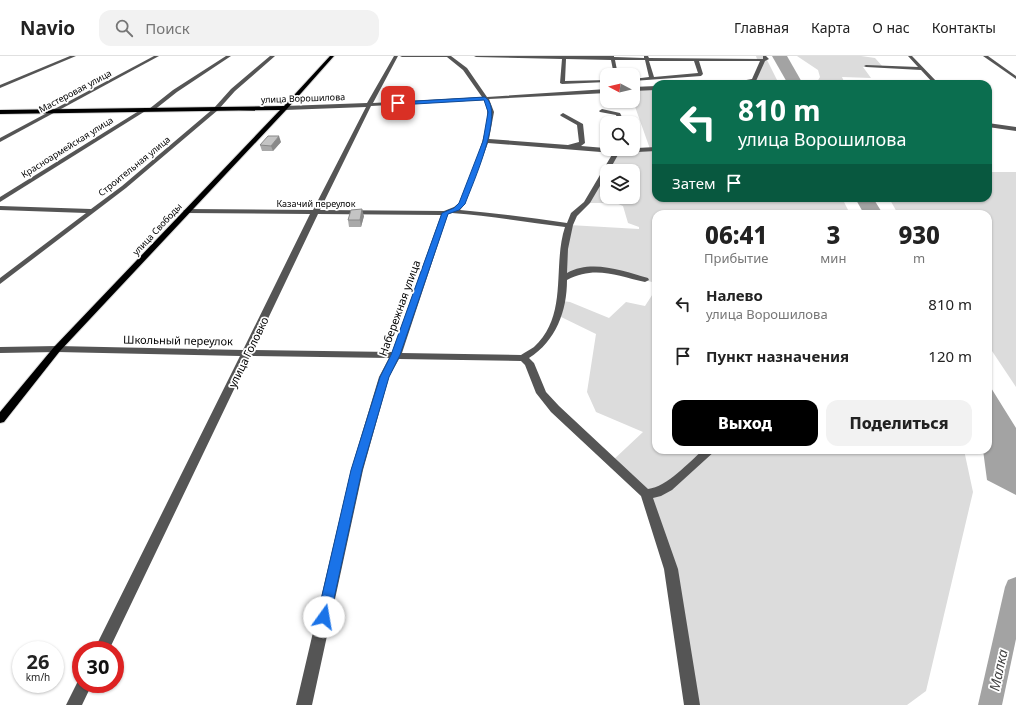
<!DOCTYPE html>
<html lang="ru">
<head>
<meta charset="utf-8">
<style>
	:root { --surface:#fff; --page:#f2f2f2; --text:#222; --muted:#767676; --line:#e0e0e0; --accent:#000 }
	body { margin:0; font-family:"Noto Sans",sans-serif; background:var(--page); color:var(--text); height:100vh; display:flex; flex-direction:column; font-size:15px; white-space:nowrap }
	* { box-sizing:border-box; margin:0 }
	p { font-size:13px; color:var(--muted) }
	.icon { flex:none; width:22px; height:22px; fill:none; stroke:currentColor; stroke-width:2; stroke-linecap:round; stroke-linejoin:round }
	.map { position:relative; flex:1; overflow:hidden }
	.panel { position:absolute; left:652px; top:154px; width:340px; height:244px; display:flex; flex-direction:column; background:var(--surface); border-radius:12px; box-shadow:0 1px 3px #0004 }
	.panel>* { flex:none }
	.guide { position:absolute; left:652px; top:24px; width:340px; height:122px; border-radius:12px; box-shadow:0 1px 3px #0004; background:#0b6e4f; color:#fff; overflow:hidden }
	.needle { width:26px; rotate:277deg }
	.fabs { position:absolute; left:600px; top:12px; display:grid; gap:8px }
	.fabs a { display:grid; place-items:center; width:40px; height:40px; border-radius:8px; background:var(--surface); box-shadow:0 1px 3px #0004; font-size:20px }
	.speed { position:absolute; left:12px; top:585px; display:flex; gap:8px; font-size:20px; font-weight:700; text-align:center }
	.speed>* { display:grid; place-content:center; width:52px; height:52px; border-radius:50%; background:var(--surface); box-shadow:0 1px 3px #0004; line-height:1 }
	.speed small { font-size:10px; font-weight:400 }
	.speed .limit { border:6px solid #d22; background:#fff; color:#111 }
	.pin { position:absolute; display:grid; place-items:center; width:34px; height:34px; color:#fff; margin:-17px; border-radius:8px; box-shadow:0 2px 6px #0006 }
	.me { position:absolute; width:44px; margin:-22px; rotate:13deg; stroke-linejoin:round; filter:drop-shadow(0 0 3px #0008) }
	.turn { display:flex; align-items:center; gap:14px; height:84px; padding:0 20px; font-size:18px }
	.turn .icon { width:52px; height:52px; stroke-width:2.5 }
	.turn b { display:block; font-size:28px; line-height:34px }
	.then { display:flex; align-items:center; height:38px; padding:0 20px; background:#0003; gap:8px; font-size:15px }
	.eta { display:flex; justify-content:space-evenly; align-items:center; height:68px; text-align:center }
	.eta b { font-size:24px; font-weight:800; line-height:28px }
	.button { display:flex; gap:8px; margin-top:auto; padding:8px 20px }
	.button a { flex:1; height:46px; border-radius:12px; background:var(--accent); color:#fff; font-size:16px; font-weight:800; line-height:46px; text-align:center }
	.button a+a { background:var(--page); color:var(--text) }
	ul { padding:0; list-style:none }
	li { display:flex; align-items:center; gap:12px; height:52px; padding:0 20px }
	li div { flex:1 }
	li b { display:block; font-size:15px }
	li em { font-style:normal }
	header { display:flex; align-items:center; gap:24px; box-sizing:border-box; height:56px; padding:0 20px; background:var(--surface); border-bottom:1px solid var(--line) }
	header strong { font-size:19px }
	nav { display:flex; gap:22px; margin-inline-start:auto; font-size:14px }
	.search { width:280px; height:36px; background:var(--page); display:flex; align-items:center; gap:10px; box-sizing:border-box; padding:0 14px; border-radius:12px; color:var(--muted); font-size:15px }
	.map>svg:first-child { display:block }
	.green { fill:#dcdcdc; fill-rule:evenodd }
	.water { fill:#a3a3a3 }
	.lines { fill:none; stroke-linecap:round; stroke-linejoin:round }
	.river { fill:#a3a3a3; fill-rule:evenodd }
	.major-casing { stroke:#dbdbdb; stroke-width:2 }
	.minor { fill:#555; fill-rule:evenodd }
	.major { fill:#000; fill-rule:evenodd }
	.wall { fill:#a9a9a9 }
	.shaded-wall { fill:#898989 }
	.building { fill:#c4c4c4; stroke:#898989 }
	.route { fill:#1a73e8; stroke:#114b97 }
	.labels { text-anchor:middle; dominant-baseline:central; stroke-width:3.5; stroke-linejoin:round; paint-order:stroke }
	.far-street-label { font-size:9px; fill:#000; stroke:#fff }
	.street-label { font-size:11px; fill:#000; stroke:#fff }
	.near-water-label { font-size:14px; font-style:italic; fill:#444; stroke:#fff }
</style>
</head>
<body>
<header>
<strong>Navio</strong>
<div class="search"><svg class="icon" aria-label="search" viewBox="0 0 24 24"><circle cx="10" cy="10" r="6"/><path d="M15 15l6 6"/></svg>Поиск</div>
<nav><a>Главная</a><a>Карта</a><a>О нас</a><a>Контакты</a></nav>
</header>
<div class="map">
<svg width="1016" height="649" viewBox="0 0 1016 649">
	<rect width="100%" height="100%" fill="#fff"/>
	<g class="green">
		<path d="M756,0h9l14,28h-53l28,-4 9,-20 -6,-1z"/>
		<path d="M797,0h64l14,2 8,9h-20l8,11 -29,-1 3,7h-27l-1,-2 3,-5 -2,-7z"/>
		<path d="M656,32v110h59l-10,2 12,2 4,-2 -1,-2h122l8,16h-194v69l-56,-14 -37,10 6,-54 70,4v-2l-11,-4 -5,-17 -7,-3h-29l30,-52 33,-2 -17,-48v-12zM607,115h26v26h-26z"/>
		<path d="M988,116h28v215l-28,-42v-131h-90l-9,-16h99z"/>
		<path d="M656,233v161h308l9,42 -47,199 -19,14h-215l-21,-136 -25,-75 -35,-32 32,-30 -47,-20 -9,-20 9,-58 -39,-19 5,-14 8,1 39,16 17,-16 19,4z"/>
	</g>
	<g class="water">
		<path d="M772,0h15l16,28h-15z"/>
		<path d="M855,142h18l10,16h-19z"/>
		<path d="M988,327l28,45v67l-29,-15 -4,-30h5z"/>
	</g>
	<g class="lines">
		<path class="river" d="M1016,521v62l-14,66h-24l27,-118 3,-7z"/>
		<g class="major-casing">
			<path id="major" d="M330,0h4l-47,53 -227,242 -56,71 -4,1v-11l54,-65 226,-237 -280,4v-4l284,-4z"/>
		</g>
		<g class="minor">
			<path d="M70,0h6l-76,32v-3z"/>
			<path d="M154,0h5l-159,86v-4z"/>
			<path d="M226,0h5l-54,36 -24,19h-4v-2l24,-19z"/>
			<path d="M270,0h5l-40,35 -17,19 -92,78 -126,96v-6l86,-65 -86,-3v-4l91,3 31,-23 92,-78 17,-19z"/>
			<path d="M394,0h4l-25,47 109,-6 -19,-27 -16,-13h-45l-2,-1h51l16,12 20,29 120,-8v4l-118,6 5,13 -5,27 79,6 11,-3 -2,-17 -16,-9 -1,-1 3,-2 20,11 2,19 -4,3 36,3 39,-2v4l-37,2 -10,18h-2v3l-17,29 -13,13 -4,9 -5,24 -1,24c25,-14 56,-2 81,5l1,2 -4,2c-28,-6 -50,-17 -78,-2 0,31 -11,61 -38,78l5,5 12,29 13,14 89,83c19,-2 41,-27 55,-39h13l-44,40 -11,6 -8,2 25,71 22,136h-16l-20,-136 -23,-73 -90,-84 -15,-19 -11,-28 -4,-4 -122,-2 -10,18 -26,93 -51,235h-16l55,-235 28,-93 10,-19 -139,-2 -141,294h-15l146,-294 -183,-4 -57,1v-6l57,-1 186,4 67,-136 -123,-1 -4,-2 4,-2 126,1 53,-103 -81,3 -3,-2 3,-2 82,-3zM484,44c13,19 -17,82 -25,103l-5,4 -10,4 -124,-1 51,-104zM488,87l125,10 -29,49 -13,11 -4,10c-36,-5 -71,-10 -107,-13l5,-6zM452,157c38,3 75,9 113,14 -13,39 4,88 -31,120 -4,3 -9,5 -13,8l-119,-2 46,-139zM318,158l123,1 -49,137 -139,-2z"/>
			<path d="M474,0h140v1l30,1v-2h4l1,2 114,1v-3h3l3,3 -4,2 -9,20 -32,3 28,-5 8,-18h-61l4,13 -2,2 -68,5v-2l16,-2 -4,-17h-30l3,15h-4l-3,-15 -45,-1 -1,22 42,-1v2l-45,2 -2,-1 2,-24 -86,-2zM649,5h45l4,12 -44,4z"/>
			<path d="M908,0h4l27,28h-5l-13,-14 -55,-3 -2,-1 2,-1 52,2z"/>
			<path d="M983,0h5l28,20v3z"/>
			<path d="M656,30v4l-23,1v-4z"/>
			<path d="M142,53l5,1 -147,92v-5z"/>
			<path d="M602,53l18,4 5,10h-6l-3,-8 -16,-3 -1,-1z"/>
			<path d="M988,67l28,4v4l-28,-4z"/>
			<path d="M81,622v6h11l-10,21h-16l13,-26z"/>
		</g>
		<use href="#major" class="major"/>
	</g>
	<g class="wall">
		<path d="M281,86l-8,9h-11l-2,-6z"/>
		<path d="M364,160l-3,11h-12l-1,-7z"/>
	</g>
	<g class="shaded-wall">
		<path d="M279,80l2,6 -8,9 -2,-5z"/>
		<path d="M362,153l2,7 -3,11 -1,-7z"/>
	</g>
	<g class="building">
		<path d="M268,80h11l-8,10 -11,-1z"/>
		<path d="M362,153l-2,11h-12l3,-10z"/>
	</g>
	<path class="route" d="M485,41c21,13 -13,88 -20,107l-6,6 -11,4 -48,141 -11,22 -27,93 -32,147 -2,4 -4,2 -5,-2 -2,-4 34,-147 29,-93 11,-22 51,-142 12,-5 5,-5 24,-62 5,-29 -4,-12 -86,5 -2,-2 2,-1z"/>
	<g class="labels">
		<g class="far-street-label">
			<text transform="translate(75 35) rotate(-28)">Мастеровая улица</text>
			<text transform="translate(303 42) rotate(-2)">улица Ворошилова</text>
			<text transform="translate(67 91) rotate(-32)">Красноармейская улица</text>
			<text transform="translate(134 110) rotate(-39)">Строительная улица</text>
			<text x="316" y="147">Казачий переулок</text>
			<text transform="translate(157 173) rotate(-47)">улица Свободы</text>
		</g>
		<g class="street-label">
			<text transform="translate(399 252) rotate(-70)">Набережная улица</text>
			<text transform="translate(178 284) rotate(1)">Школьный переулок</text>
			<text transform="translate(248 296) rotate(-64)">улица Головко</text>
		</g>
		<g class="near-water-label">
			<text transform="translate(998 614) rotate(-78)">Малка</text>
		</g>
	</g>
</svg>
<div class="fabs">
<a><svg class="needle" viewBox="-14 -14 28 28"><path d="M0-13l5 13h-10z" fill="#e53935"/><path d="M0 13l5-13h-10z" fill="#767676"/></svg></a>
<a><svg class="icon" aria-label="search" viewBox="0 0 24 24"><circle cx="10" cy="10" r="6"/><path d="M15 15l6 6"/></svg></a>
<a><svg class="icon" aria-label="layers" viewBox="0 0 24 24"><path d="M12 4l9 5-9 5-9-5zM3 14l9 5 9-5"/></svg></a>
</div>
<div class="speed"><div>26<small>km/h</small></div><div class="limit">30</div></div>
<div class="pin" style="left:398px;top:47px;background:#d93025"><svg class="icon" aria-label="arrive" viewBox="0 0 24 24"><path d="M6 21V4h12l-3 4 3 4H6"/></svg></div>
<svg class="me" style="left:324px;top:561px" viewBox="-20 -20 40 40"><circle r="19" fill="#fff"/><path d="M0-13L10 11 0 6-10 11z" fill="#1a73e8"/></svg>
<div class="guide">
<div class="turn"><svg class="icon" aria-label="left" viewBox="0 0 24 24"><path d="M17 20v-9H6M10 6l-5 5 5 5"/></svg><div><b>810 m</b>улица Ворошилова</div></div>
<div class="then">Затем<svg class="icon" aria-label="arrive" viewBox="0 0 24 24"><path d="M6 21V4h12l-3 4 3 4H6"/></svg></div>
</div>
<section class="panel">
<div class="eta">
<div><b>06:41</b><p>Прибытие</p></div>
<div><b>3</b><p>мин</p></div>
<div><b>930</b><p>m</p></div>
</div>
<ul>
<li><svg class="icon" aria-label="left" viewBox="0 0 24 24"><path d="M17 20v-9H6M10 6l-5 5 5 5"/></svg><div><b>Налево</b><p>улица Ворошилова</p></div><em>810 m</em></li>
<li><svg class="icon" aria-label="arrive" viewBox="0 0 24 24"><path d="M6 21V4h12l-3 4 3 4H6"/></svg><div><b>Пункт назначения</b></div><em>120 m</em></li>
</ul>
<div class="button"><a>Выход</a><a>Поделиться</a></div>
</section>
</div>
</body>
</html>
